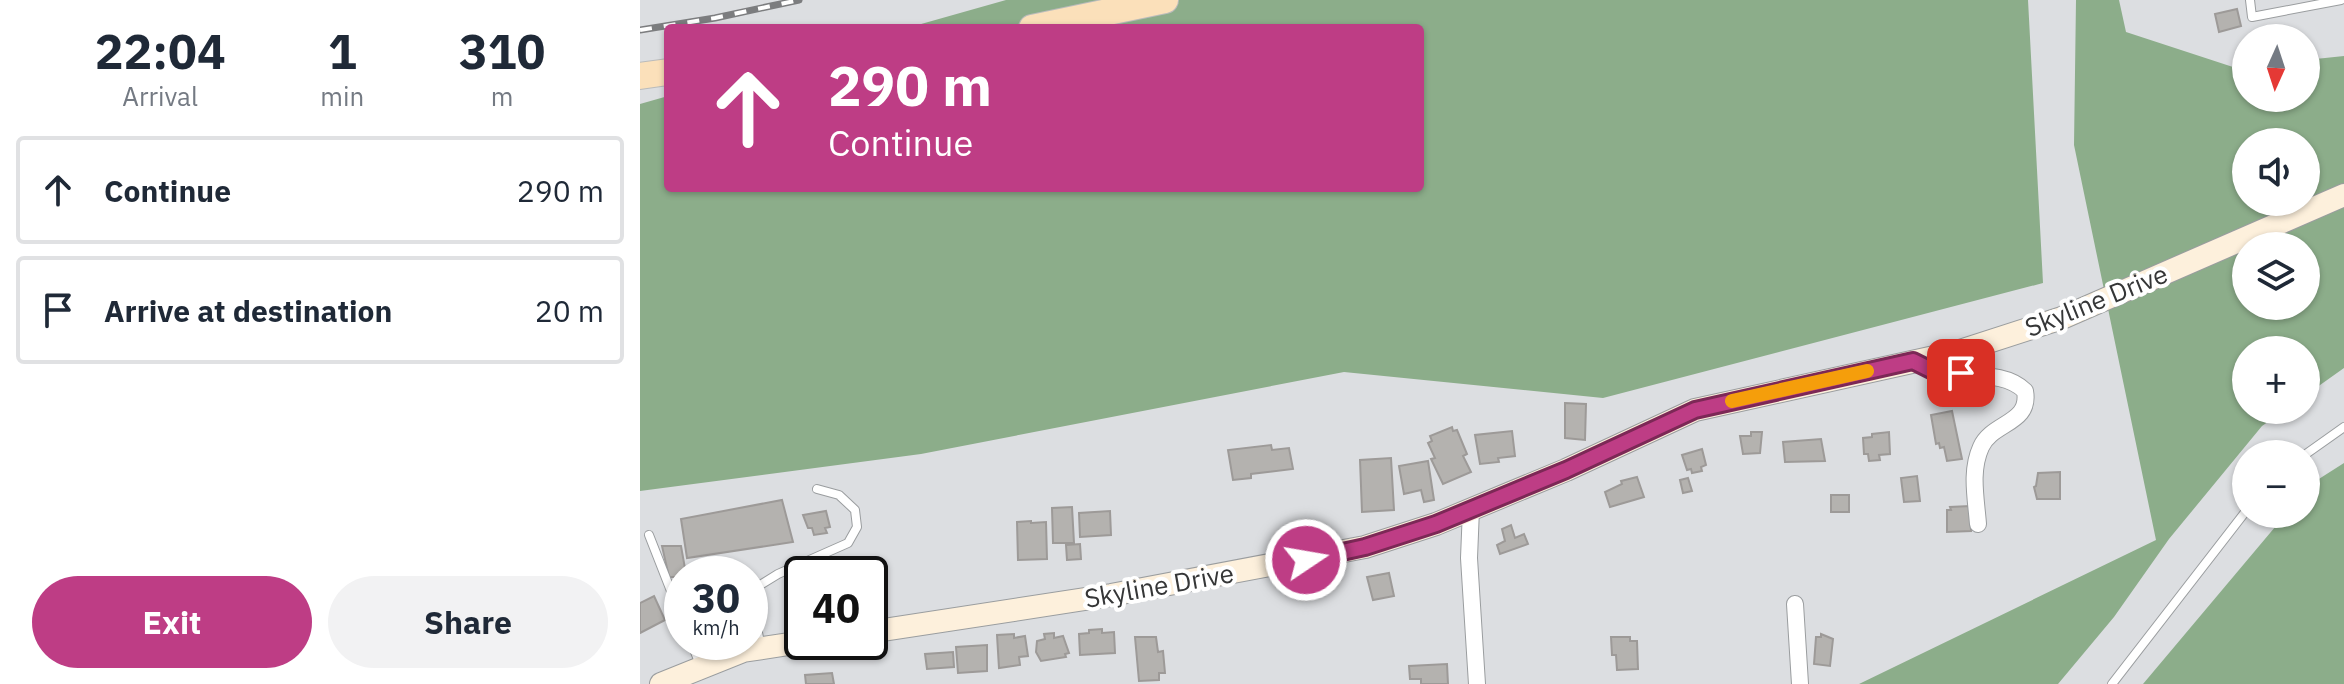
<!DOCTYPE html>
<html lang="en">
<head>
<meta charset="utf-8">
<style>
	:root { --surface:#fff; --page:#f2f2f3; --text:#1f2937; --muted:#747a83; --line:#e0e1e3; --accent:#be3d85 }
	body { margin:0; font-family:"IBM Plex Sans",sans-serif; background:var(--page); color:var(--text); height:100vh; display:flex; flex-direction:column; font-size:30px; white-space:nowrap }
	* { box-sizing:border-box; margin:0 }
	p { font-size:26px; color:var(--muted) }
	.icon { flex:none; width:44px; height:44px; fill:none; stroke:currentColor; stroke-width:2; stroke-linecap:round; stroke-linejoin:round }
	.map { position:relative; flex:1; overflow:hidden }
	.drawer { display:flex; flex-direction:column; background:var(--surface); width:640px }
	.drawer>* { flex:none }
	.hud { position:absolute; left:24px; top:24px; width:760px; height:168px; border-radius:8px; box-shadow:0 2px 6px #0004; background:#be3d85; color:#fff; overflow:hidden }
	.needle { width:52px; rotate:183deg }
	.tools { position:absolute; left:1592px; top:24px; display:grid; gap:16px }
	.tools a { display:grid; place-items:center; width:88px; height:88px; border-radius:50%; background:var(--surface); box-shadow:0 2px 6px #0004; font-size:40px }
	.speed { position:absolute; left:24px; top:556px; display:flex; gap:16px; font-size:40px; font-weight:700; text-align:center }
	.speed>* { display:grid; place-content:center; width:104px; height:104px; border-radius:50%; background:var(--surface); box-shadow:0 2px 6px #0004; line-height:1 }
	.speed small { font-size:20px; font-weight:400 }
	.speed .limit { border:4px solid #111; border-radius:12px; background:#fff; color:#111 }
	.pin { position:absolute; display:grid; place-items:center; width:68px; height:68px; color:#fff; margin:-34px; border-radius:16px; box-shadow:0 4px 12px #0006 }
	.me { position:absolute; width:88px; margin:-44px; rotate:78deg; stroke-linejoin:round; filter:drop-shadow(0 0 6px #0008) }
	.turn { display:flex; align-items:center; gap:28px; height:168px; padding:0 32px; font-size:36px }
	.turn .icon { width:104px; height:104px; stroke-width:2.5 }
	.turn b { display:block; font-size:56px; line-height:68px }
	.eta { display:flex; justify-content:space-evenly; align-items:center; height:136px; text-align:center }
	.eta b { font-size:48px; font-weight:700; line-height:56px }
	.primary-button { display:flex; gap:16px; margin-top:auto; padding:16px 32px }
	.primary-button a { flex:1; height:92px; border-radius:48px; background:var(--accent); color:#fff; font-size:32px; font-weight:700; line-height:92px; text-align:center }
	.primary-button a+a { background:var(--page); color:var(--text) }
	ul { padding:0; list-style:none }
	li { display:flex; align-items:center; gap:24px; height:108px; margin:0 16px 12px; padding:0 16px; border:4px solid var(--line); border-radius:8px }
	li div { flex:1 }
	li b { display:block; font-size:30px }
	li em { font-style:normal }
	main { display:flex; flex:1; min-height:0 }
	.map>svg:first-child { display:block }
	.forest { fill:#8cad8a; fill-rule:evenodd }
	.building { fill:#b4b2af; stroke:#9d9a98; stroke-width:2 }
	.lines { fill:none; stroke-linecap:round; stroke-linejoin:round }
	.lane-casing { stroke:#9a9d9f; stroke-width:10 }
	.street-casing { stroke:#9a9d9f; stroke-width:18 }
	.secondary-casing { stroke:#9a9d9f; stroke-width:24 }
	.primary-casing { stroke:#babbbb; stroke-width:28 }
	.lane { stroke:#fff; stroke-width:8 }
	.street { stroke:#fff; stroke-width:16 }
	.secondary { stroke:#fdf0dc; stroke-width:22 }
	.primary { stroke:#fbe0ba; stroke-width:26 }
	.rail-casing { stroke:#7c7d7f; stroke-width:7 }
	.rail { stroke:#fff; stroke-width:4; stroke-dasharray:12; stroke-linecap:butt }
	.route-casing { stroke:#7c2856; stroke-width:20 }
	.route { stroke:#be3d85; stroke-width:14 }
	.slow { stroke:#f59e0b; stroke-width:14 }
	.labels { text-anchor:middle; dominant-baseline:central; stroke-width:8; stroke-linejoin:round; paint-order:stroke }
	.street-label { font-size:26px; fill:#353637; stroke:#fff }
</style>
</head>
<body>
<main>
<section class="drawer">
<div class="eta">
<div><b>22:04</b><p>Arrival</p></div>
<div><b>1</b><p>min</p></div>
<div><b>310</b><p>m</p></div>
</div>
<ul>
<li><svg class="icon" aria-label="ahead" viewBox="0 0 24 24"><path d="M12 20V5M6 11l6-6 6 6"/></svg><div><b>Continue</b></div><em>290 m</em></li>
<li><svg class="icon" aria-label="arrive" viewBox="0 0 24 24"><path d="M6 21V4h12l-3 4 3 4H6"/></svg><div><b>Arrive at destination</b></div><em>20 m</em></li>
</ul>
<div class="primary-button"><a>Exit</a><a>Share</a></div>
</section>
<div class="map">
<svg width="1704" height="684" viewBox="0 0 1704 684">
	<rect width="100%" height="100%" fill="#dcdee1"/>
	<g class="forest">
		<path d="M366,0h1022l15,283 -440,115 -259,-26 -423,82 -281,37v-387l28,-8v92h752v-160h-513z"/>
		<path d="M1436,0h43l7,32 110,36 10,-1v31h60v-38l38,-4v312l-38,27v-45h-60v60h39l-23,16 -93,113 -55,78 -56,67h-199l297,-144 -82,-395zM1606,142h60v60h-60zM1606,246h60v60h-60z"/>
		<path d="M1704,463v221h-201l143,-170h20v-24l5,-6z"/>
	</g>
	<g class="building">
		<path d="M1597,9l4,17 -22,6 -4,-18z"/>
		<path d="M925,403l21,1 -1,36 -20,-2z"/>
		<path d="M1312,411l10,48 -15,2 -3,-14 -4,1 -1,-5 -3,1 -5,-29z"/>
		<path d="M812,427l1,4 4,-1 10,24 -4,2 8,16 -28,12 -12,-25 4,-1 -7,-15 4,-2 -2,-5z"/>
		<path d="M872,431l3,25 -17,2 1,4 -19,2 -5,-29z"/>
		<path d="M1111,432h11l-2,21 -17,1 -3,-18h11z"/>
		<path d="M1249,432l1,22 -11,1 1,5 -11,1 -1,-7h-4l-1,-16 9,-1v-3z"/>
		<path d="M1181,439l4,22 -40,1 -2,-20z"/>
		<path d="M631,445l1,5 17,-2 4,21 -42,5v4l-18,2 -5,-30z"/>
		<path d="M1062,449l4,16 -5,2 1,4 -10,2 -1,-4 -4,1 -5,-15z"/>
		<path d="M751,458l3,52 -32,2 -2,-52z"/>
		<path d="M788,461l6,39 -10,2 -3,-12 -17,4 -5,-28z"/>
		<path d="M1420,472v27h-23l-3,-12 2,-1 2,-13z"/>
		<path d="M1277,476l3,25 -16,1 -3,-24z"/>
		<path d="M997,477l7,20 -34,10 -5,-15 17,-8 -1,-3z"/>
		<path d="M1048,478l4,13 -9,2 -3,-13z"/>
		<rect x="1191" y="495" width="18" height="17"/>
		<path d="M142,500l11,42 -106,16 -6,-39z"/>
		<path d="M1330,506l1,25 -24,1v-22h4l-1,-3z"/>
		<path d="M432,507l2,36h-21l-1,-35z"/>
		<path d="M186,511l4,16 -5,1 2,5 -13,2 -2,-7h-4l-5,-13z"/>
		<path d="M470,511l1,24 -31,2 -1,-24z"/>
		<path d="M391,521v2l15,-1 1,37 -29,1 -1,-38z"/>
		<path d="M871,525l4,13 9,-4 4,10 -28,10 -3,-9 8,-4 -3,-12z"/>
		<path d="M440,544l1,15 -14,1 -1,-15z"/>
		<path d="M22,546h19l5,28h-4v3h-13z"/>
		<path d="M749,573l5,23 -21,4 -6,-23z"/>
		<path d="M14,596l11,24 -25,13v-30z"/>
		<path d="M462,629v4l12,-1 1,21 -35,2 -1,-21 10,-1v-3z"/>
		<path d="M414,633v5l9,-2 6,17 -4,1 1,3 -25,4 -5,-9 1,-11 8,-2 -1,-5z"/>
		<path d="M374,634v4l11,-2 3,20 -9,1 1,8 -21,3 -2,-33z"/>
		<path d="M1181,634l12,5 -3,27 -16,-2 2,-27h5z"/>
		<path d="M495,637h21l2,15 5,-1 2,22h-6v7l-20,1z"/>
		<path d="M971,637h19v4h7l1,28 -21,1 -1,-15h-4z"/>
		<path d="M347,645v26l-29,2 -2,-26z"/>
		<path d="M313,652l1,15 -27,2 -2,-15z"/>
		<path d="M807,664l1,20h-27v-5h-11l-1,-13z"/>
		<path d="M192,673l2,11h-28l-1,-9z"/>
	</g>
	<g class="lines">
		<g class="lane-casing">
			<g id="lane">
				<path d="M1610,0l2,17 89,-17"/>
				<path d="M1666,454l38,-27"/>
				<path d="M9,535l33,84"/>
				<path d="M51,642l10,25"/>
				<path d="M121,648l-9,-46 5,-15 21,-13 70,-31 9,-16 -2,-17 -16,-15 -22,-6"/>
				<path d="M1472,684l134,-173"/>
			</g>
		</g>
		<g class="street-casing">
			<g id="street">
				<path d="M1273,361c6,3 12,7 18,9 29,10 71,-2 94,21 6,33 -33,31 -44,56 -11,24 -5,51 -3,77"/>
				<path d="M831,509l-2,49 8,126"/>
				<path d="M1155,604l5,80"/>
			</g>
		</g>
		<g class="secondary-casing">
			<g id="secondary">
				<path d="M230,632l241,-37 254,-48 71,-23 130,-54 129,-60 262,-58 105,-34 282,-123"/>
				<path d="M21,684l82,-33 59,-9"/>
			</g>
		</g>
		<g class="primary-casing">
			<g id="primary">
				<path d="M392,28l133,-28"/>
				<path d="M0,76l28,-4"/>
			</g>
		</g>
		<use href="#lane" class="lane"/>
		<use href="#street" class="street"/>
		<use href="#secondary" class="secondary"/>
		<use href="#primary" class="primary"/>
		<g class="rail-casing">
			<path id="rail" d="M0,30l75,-12 84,-18"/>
		</g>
		<use href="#rail" class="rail"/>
	</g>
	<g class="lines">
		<g class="route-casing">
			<path id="route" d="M666,560l59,-13 71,-23 130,-54 129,-60 218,-49 20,10 28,2"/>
		</g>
		<use href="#route" class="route"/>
		<path class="slow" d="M1092,401l135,-30"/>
	</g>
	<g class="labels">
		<g class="street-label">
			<text transform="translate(1456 300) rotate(-22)">Skyline Drive</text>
			<text transform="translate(519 585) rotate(-10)">Skyline Drive</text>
		</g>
	</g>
</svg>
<div class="tools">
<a><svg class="needle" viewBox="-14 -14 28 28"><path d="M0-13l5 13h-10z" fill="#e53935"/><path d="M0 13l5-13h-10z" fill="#747a83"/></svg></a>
<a><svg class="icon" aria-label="sound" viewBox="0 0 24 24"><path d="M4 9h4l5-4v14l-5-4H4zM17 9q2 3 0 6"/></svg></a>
<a><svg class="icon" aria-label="layers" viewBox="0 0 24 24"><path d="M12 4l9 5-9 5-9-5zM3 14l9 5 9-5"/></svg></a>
<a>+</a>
<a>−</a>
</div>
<div class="speed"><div>30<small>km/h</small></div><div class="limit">40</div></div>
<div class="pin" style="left:1321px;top:373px;background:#d93025"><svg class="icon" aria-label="arrive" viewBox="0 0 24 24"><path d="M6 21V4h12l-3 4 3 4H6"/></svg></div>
<svg class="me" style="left:666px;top:560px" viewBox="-20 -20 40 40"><circle r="17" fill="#be3d85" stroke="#fff" stroke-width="3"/><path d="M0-11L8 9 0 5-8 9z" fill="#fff"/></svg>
<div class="hud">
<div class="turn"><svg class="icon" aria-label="ahead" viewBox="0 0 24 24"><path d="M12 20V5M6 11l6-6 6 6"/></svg><div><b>290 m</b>Continue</div></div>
</div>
</div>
</main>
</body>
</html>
